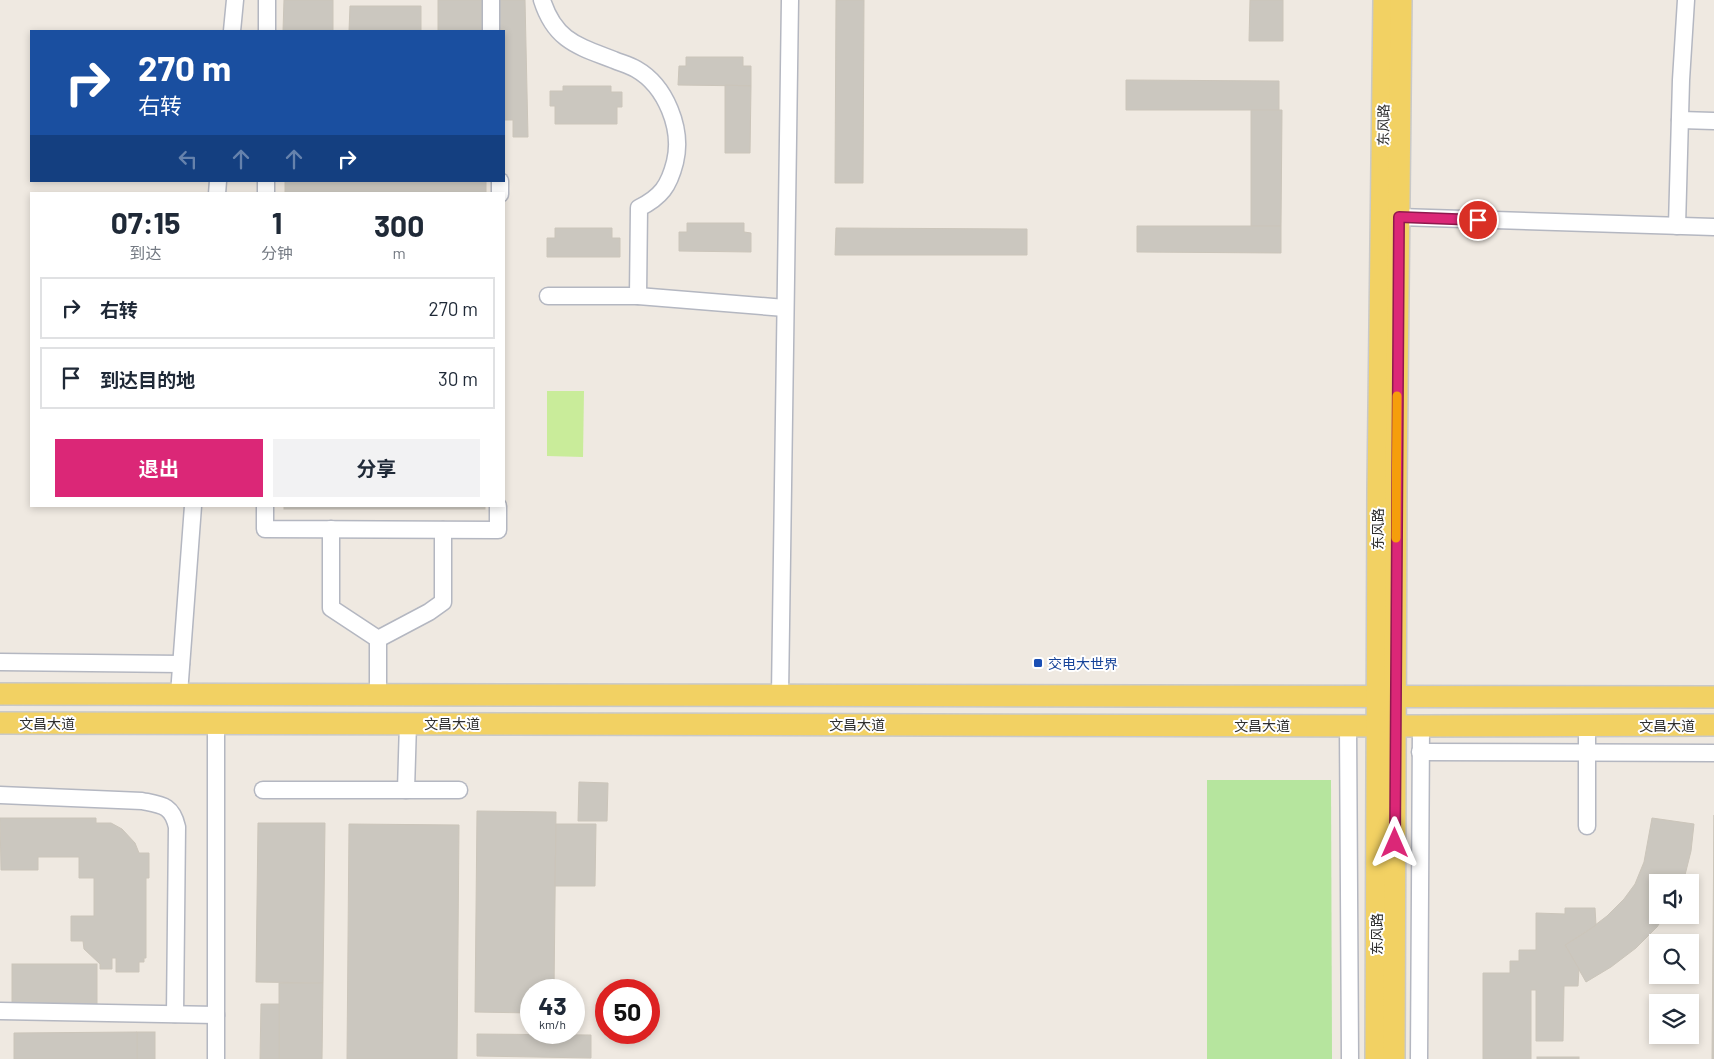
<!DOCTYPE html>
<html lang="zh">
<head>
<meta charset="utf-8">
<style>
	:root { --surface:#fff; --page:#f2f2f3; --text:#1f2937; --muted:#747a83; --line:#e0e1e3; --accent:#db2777 }
	body { margin:0; font-family:Barlow,"Noto Sans SC",sans-serif; background:var(--page); color:var(--text); height:100vh; display:flex; flex-direction:column; font-size:19px; white-space:nowrap }
	* { box-sizing:border-box; margin:0 }
	p { font-size:16px; color:var(--muted) }
	.icon { flex:none; width:28px; height:28px; fill:none; stroke:currentColor; stroke-width:2; stroke-linecap:round; stroke-linejoin:round }
	.map { position:relative; flex:1; overflow:hidden }
	.details { position:absolute; left:30px; top:192px; width:475px; height:315px; display:flex; flex-direction:column; background:var(--surface); border-radius:0px; box-shadow:0 2px 8px #0003 }
	.details>* { flex:none }
	.banner { position:absolute; left:30px; top:30px; width:475px; height:152px; border-radius:0px; box-shadow:0 2px 8px #0003; background:#1a4fa0; color:#fff; overflow:hidden }
	.controls { position:absolute; left:1649px; top:874px; display:grid; gap:10px }
	.controls a { display:grid; place-items:center; width:50px; height:50px; border-radius:0px; background:var(--surface); box-shadow:0 2px 8px #0003; font-size:25px }
	.speed { position:absolute; left:520px; top:979px; display:flex; gap:10px; font-size:25px; font-weight:700; text-align:center }
	.speed>* { display:grid; place-content:center; width:65px; height:65px; border-radius:50%; background:var(--surface); box-shadow:0 2px 8px #0003; line-height:1 }
	.speed small { font-size:12px; font-weight:400 }
	.speed .limit { border:8px solid #d22; background:#fff; color:#111 }
	.pin { position:absolute; display:grid; place-items:center; width:42px; height:42px; color:#fff; margin:-21px; border:2px solid #fff; border-radius:50%; box-shadow:0 1px 5px #0007 }
	.me { position:absolute; width:55px; margin:-28px; rotate:0deg; stroke-linejoin:round; filter:drop-shadow(0 0 4px #0008) }
	.turn { display:flex; align-items:center; gap:18px; height:105px; padding:0 25px; font-size:22px }
	.turn .icon { width:65px; height:65px; stroke-width:2.5 }
	.turn b { display:block; font-size:35px; line-height:42px }
	.lanes { display:flex; align-items:center; height:48px; padding:0 25px; background:#0003; justify-content:center; gap:25px; direction:ltr }
	.lanes .off { opacity:.35 }
	.eta { display:flex; justify-content:space-evenly; align-items:center; height:85px; text-align:center }
	.eta b { font-size:30px; font-weight:700; line-height:35px }
	.primary-button { display:flex; gap:10px; margin-top:auto; padding:10px 25px }
	.primary-button a { flex:1; height:58px; border-radius:0px; background:var(--accent); color:#fff; font-size:20px; font-weight:700; line-height:58px; text-align:center }
	.primary-button a+a { background:var(--page); color:var(--text) }
	ul { padding:0; list-style:none }
	li { display:flex; align-items:center; gap:15px; height:62px; margin:0 10px 8px; padding:0 15px; border:2px solid var(--line); border-radius:0px }
	li div { flex:1 }
	li b { display:block; font-size:19px }
	li em { font-style:normal }
	.map>svg:first-child { display:block }
	.green { fill:#b6e59e }
	.pitch { fill:#c9ec9a }
	.building { fill:#cbc7bf; stroke:#cbc5ba }
	.lines { fill:none; stroke-linecap:round; stroke-linejoin:round }
	.minor-casing { stroke:#b4b7c1; stroke-width:19 }
	.major-casing { stroke:#c9c9c9; stroke-width:24 }
	.minor { stroke:#fff; stroke-width:16 }
	.major { stroke:#f2d163; stroke-width:21 }
	.route-casing { stroke:#8e194d; stroke-width:12 }
	.route { stroke:#db2777; stroke-width:9 }
	.slow { stroke:#f59e0b; stroke-width:9 }
	.transit-dot { fill:#1a4fb4; stroke:#fff; stroke-width:2 }
	.labels { text-anchor:middle; dominant-baseline:central; stroke-width:4; stroke-linejoin:round; paint-order:stroke }
	.street-label { font-size:14px; fill:#2e2e2e; stroke:#fff }
	.transit-label { font-size:14px; fill:#164399; stroke:#fff; text-anchor:start }
</style>
</head>
<body>
<div class="map">
<svg width="1714" height="1059" viewBox="0 0 1714 1059">
	<rect width="100%" height="100%" fill="#efe9e1"/>
	<path class="green" d="M1207,780h124l1,279h-125z"/>
	<path class="pitch" d="M547,391h37l-1,66 -36,-1z"/>
	<g class="building">
		<path d="M284,0h49v31h-50z"/>
		<rect x="438" y="0" width="49" height="31"/>
		<path d="M499,0h26l3,137h-15v-17h-9v-89h-5z"/>
		<path d="M836,0h28l-1,183h-28z"/>
		<path d="M1250,0h33v41h-34z"/>
		<path d="M350,6h71v25h-72z"/>
		<path d="M686,57h57v9h8v20l-73,-1 1,-19h7z"/>
		<path d="M1126,80l153,1v29h-153z"/>
		<path d="M725,85l26,1 -1,67h-25z"/>
		<path d="M563,86h48v6h11v15h-5v17h-62v-18h-5v-15h13z"/>
		<path d="M1251,110h31l-1,116h-30z"/>
		<rect x="285" y="181" width="201" height="13"/>
		<path d="M687,223h57v9l7,1v19l-72,-1v-19h8z"/>
		<path d="M1137,226h144v27l-144,-1z"/>
		<path d="M555,228h57v10h8v19h-73v-19h8z"/>
		<path d="M836,228l191,1v26h-192z"/>
		<rect x="284" y="506" width="201" height="3"/>
		<path d="M579,782l29,1 -1,38h-29z"/>
		<path d="M477,811l79,1 -2,178h-23v23l-56,-1z"/>
		<path d="M1714,815v244h-2z"/>
		<path d="M0,818h96v5h15l11,6 13,14 4,10h10v25h-3v80h-2v4h-5v10h-23v-14h-4v11h-12v-5l-16,-15 -1,-8h-12v-25h23v-38h-15v-21h-41v13h-37z"/>
		<path d="M1652,818l42,6 -3,27 -6,24 -3,7h-24v33h7l-8,12 -21,21 -25,19 -25,15 -21,-37 21,-13 21,-16 17,-17 11,-15 9,-22z"/>
		<path d="M258,823h67l-2,160 -67,-1z"/>
		<path d="M349,824l110,1 -2,234h-110z"/>
		<path d="M556,824h40l-1,62h-40z"/>
		<path d="M1565,908h30l1,17 -31,20 14,24 -1,17h-14l-1,55h-27v-51h-5v69h-48v-86h27v-12h9v-11h17v-37l29,1z"/>
		<rect x="12" y="964" width="85" height="40"/>
		<path d="M279,983h44l-1,76h-43z"/>
		<path d="M261,1004h18v55h-19z"/>
		<rect x="137" y="1032" width="18" height="27"/>
		<path d="M137,1032v27h-123v-26z"/>
		<path d="M477,1034l114,1v23l-114,-2z"/>
		<rect x="1537" y="1057" width="42" height="2"/>
	</g>
	<g class="lines">
		<g class="minor-casing">
			<g id="minor">
				<path d="M542,0c13,41 36,46 72,60 7,3 15,5 22,9 30,17 47,60 39,93 -6,24 -14,35 -36,46l-1,88"/>
				<path d="M232,31l3,-31"/>
				<path d="M267,31v-31"/>
				<path d="M491,31v-31"/>
				<path d="M1680,120l34,1"/>
				<path d="M217,194l1,-13"/>
				<path d="M266,194v-13"/>
				<path d="M500,194v-13"/>
				<path d="M1399,217l315,10"/>
				<path d="M1677,226l4,-146 5,-80"/>
				<path d="M548,296h90l147,12"/>
				<path d="M265,506v23l233,1v-24"/>
				<path d="M331,529v79l47,31 51,-27 14,-10v-72"/>
				<path d="M378,639v56"/>
				<path d="M0,662l181,2"/>
				<path d="M179,694l14,-188"/>
				<path d="M780,695l10,-695"/>
				<path d="M1348,725l2,334"/>
				<path d="M1420,752l294,1"/>
				<path d="M263,790h196"/>
				<path d="M406,790l2,-67"/>
				<path d="M0,795l142,6c20,4 30,4 35,26l-2,187"/>
				<path d="M1587,826v-102"/>
				<path d="M0,1011l216,4"/>
				<path d="M216,1059v-336"/>
				<path d="M1419,1059l2,-333"/>
			</g>
		</g>
		<g class="major-casing">
			<g id="major">
				<path d="M0,694l1714,3"/>
				<path d="M0,723l1421,3 293,-1"/>
				<path d="M1376,1059l2,-569 6,-490"/>
				<path d="M1394,1059l2,-569 5,-490"/>
			</g>
		</g>
		<use href="#minor" class="minor"/>
		<use href="#major" class="major"/>
	</g>
	<g class="lines">
		<g class="route-casing">
			<path id="route" d="M1395,843l4,-626 79,3"/>
		</g>
		<use href="#route" class="route"/>
		<path class="slow" d="M1396,538l1,-142"/>
	</g>
	<rect class="transit-dot" x="1033" y="658" width="10" height="10" rx="2.5"/>
	<g class="labels">
		<g class="street-label">
			<text transform="translate(1383 125) rotate(-89)">东风路</text>
			<text transform="translate(1377 529) rotate(-90)">东风路</text>
			<text x="47" y="723">文昌大道</text>
			<text x="452" y="723">文昌大道</text>
			<text x="857" y="724">文昌大道</text>
			<text x="1262" y="725">文昌大道</text>
			<text x="1667" y="725">文昌大道</text>
			<text transform="translate(1376 934) rotate(-90)">东风路</text>
		</g>
		<g class="transit-label">
			<text x="1048" y="663">交电大世界</text>
		</g>
	</g>
</svg>
<div class="controls">
<a><svg class="icon" aria-label="sound" viewBox="0 0 24 24"><path d="M4 9h4l5-4v14l-5-4H4zM17 9q2 3 0 6"/></svg></a>
<a><svg class="icon" aria-label="search" viewBox="0 0 24 24"><circle cx="10" cy="10" r="6"/><path d="M15 15l6 6"/></svg></a>
<a><svg class="icon" aria-label="layers" viewBox="0 0 24 24"><path d="M12 4l9 5-9 5-9-5zM3 14l9 5 9-5"/></svg></a>
</div>
<div class="speed"><div>43<small>km/h</small></div><div class="limit">50</div></div>
<div class="pin" style="left:1478px;top:220px;background:#d93025"><svg class="icon" aria-label="arrive" viewBox="0 0 24 24"><path d="M6 21V4h12l-3 4 3 4H6"/></svg></div>
<svg class="me" style="left:1395px;top:843px" viewBox="-20 -20 40 40"><path d="M0-17L14 15 0 8-14 15z" fill="#db2777" stroke="#fff" stroke-width="4"/></svg>
<div class="banner">
<div class="turn"><svg class="icon" aria-label="right" viewBox="0 0 24 24"><path d="M7 20v-9h11M14 6l5 5-5 5"/></svg><div><b>270 m</b>右转</div></div>
<div class="lanes"><svg class="icon off" aria-label="left" viewBox="0 0 24 24"><path d="M17 20v-9H6M10 6l-5 5 5 5"/></svg><svg class="icon off" aria-label="ahead" viewBox="0 0 24 24"><path d="M12 20V5M6 11l6-6 6 6"/></svg><svg class="icon off" aria-label="ahead" viewBox="0 0 24 24"><path d="M12 20V5M6 11l6-6 6 6"/></svg><svg class="icon" aria-label="right" viewBox="0 0 24 24"><path d="M7 20v-9h11M14 6l5 5-5 5"/></svg></div>
</div>
<section class="details">
<div class="eta">
<div><b>07:15</b><p>到达</p></div>
<div><b>1</b><p>分钟</p></div>
<div><b>300</b><p>m</p></div>
</div>
<ul>
<li><svg class="icon" aria-label="right" viewBox="0 0 24 24"><path d="M7 20v-9h11M14 6l5 5-5 5"/></svg><div><b>右转</b></div><em>270 m</em></li>
<li><svg class="icon" aria-label="arrive" viewBox="0 0 24 24"><path d="M6 21V4h12l-3 4 3 4H6"/></svg><div><b>到达目的地</b></div><em>30 m</em></li>
</ul>
<div class="primary-button"><a>退出</a><a>分享</a></div>
</section>
</div>
</body>
</html>
